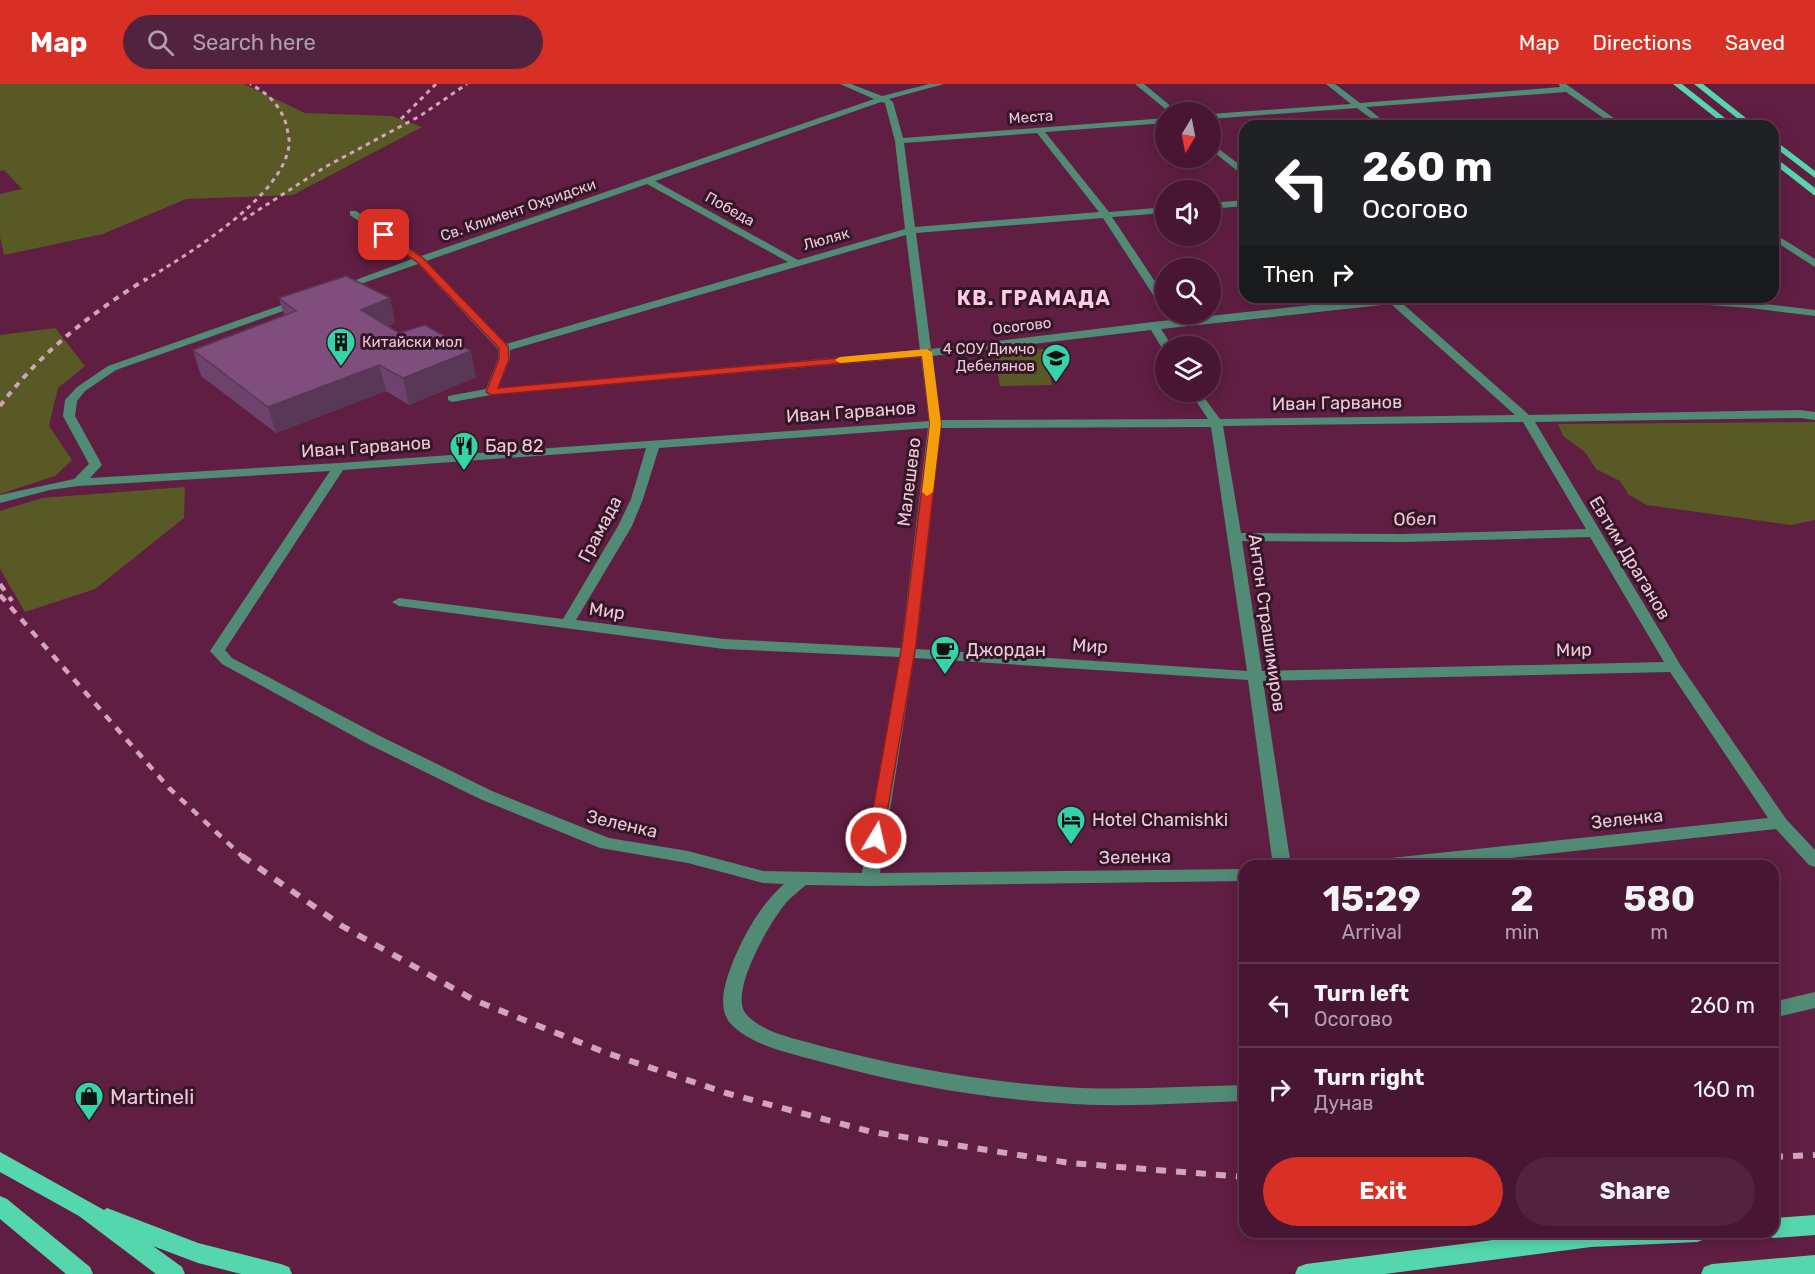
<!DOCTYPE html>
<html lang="en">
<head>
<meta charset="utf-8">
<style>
	:root { --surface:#481632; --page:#52233e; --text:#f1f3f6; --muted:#b19fac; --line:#60354d; --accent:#d93025 }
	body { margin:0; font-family:Rubik,sans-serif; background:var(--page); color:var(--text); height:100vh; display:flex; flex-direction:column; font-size:22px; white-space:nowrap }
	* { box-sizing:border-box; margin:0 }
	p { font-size:20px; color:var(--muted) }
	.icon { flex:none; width:33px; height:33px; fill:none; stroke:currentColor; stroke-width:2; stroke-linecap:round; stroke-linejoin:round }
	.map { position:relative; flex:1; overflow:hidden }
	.drawer { position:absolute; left:1239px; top:776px; width:540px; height:378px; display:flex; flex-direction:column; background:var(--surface); border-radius:18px; box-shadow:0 3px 15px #0003,0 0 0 2px var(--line) }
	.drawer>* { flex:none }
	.banner { position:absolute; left:1239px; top:36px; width:540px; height:183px; border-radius:18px; box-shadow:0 3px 15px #0003,0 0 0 2px var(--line); background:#202124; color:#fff; overflow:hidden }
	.needle { width:39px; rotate:190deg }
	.fabs { position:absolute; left:1155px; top:18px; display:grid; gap:12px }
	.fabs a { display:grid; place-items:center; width:66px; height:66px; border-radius:50%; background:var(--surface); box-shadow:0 3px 15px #0003,0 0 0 2px var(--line); font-size:30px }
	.pin { position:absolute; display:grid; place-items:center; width:51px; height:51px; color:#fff; margin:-26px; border-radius:12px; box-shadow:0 3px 9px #0006 }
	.me { position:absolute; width:66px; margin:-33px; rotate:9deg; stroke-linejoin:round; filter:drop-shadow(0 0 4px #0008) }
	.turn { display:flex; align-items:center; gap:21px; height:126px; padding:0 24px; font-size:27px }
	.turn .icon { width:78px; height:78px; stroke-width:2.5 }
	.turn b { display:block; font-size:42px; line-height:51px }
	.then { display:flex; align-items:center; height:57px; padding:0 24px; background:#0003; gap:12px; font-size:22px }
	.eta { display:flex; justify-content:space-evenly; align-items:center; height:102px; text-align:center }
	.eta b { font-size:36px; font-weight:700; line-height:42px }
	.cta { display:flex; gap:12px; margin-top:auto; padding:12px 24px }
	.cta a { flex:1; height:69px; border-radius:36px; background:var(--accent); color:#fff; font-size:24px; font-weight:700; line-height:69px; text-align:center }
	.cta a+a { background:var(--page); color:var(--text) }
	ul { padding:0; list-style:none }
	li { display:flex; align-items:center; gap:18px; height:84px; padding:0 24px; border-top:2px solid var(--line) }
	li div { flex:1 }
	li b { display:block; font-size:22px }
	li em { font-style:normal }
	header { display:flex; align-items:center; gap:36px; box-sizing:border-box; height:84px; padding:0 30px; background:var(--accent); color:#fff }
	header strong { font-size:28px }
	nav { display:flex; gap:33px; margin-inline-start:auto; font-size:21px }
	.search { width:420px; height:54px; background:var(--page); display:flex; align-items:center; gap:15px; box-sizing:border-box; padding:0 21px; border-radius:33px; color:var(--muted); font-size:22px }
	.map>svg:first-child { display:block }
	.green { fill:#585924 }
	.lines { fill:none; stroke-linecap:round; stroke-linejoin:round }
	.minor { fill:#518a75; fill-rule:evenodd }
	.major { fill:#55d7ae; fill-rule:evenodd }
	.rail-far3 { stroke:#d2a3ba; stroke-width:3; stroke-dasharray:4.5 4.5; stroke-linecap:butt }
	.rail-far2 { stroke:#d2a3ba; stroke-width:4; stroke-dasharray:6 6; stroke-linecap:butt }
	.rail-far1 { stroke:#d2a3ba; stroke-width:4.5; stroke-dasharray:8 8; stroke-linecap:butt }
	.rail { stroke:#d2a3ba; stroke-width:6; stroke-dasharray:10 10; stroke-linecap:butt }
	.wall { fill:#6d436b }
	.shaded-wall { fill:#593757 }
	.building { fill:#7f4e7c; stroke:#593757; stroke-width:1.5 }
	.route { fill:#d93025; stroke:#8d1f18; stroke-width:1.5 }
	.slow { fill:#f59e0b }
	.labels { text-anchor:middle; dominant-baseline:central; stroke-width:6; stroke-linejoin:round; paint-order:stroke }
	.far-street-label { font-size:15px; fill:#f1c7da; stroke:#341726 }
	.far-poi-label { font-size:15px; fill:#f1c7da; stroke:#341726; text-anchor:start }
	.street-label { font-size:18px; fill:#f1c7da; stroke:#341726 }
	.poi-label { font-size:18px; fill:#f1c7da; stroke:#341726; text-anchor:start }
	.far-district-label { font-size:20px; font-weight:bold; letter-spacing:1.5px; fill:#fecce3; stroke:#341726 }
	.near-poi-label { font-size:21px; fill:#f1c7da; stroke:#341726; text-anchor:start }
</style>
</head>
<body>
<header>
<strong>Map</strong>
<div class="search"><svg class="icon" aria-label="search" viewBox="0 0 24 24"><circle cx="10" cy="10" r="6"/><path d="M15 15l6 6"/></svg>Search here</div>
<nav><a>Map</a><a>Directions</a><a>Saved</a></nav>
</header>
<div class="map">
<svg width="1815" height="1190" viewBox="0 0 1815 1190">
	<rect width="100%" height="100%" fill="#601e43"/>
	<g class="green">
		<path d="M0,0h244l61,29 87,3 30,11 -129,68 -107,4 -83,35 -99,21 -4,-18v-43l22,-5 -18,-19 -4,1z"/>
		<path d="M55,244l30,38 -27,22 -9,38 23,34 -17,16 -55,18v-159z"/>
		<path d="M1044,265l8,36 -52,1 -6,-36z"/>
		<path d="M1815,338v98l-24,5 -144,-20 -18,-10 -9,-14 -24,-12 -11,-17 -22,-16 -5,-12z"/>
		<path d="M185,403l-1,31 -89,71 -70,23 -25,-43v-58l42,-13z"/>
	</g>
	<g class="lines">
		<g class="minor">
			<path d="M840,0h11l31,12 47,-12h15l-55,15 4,3 10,36 263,-20v5l-121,9 64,80 57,-5v6l-54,4 54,81v12l-5,-3 -58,-89 -187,15 15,116 222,-27 232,-25h72l-5,3 -49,4 126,111 271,-5 15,2v8l-15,-2 -265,4 146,244 105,153 29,31v17l-6,-2 -33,-36 -340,37h-72l2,-4 6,-2 396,-42 -98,-146 -407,9 28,185h-18l-25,-186 -334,-22 -34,215 365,-4v12l-375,5 -64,-1c-7,6 -14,11 -20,18 -15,17 -58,90 -40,111 16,19 51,25 75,32 83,22 174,38 260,42 55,2 109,-2 164,-3v16c-62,2 -124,7 -186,2 -80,-5 -163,-20 -241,-42 -28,-8 -66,-15 -87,-37 -16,-17 -4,-47 3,-65 11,-26 28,-56 50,-75l-21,-1 -75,-20 -88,-15 -120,-49 -114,-56 -144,-79 -12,-13 120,-180 -252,15 -28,4 -50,13v-8l74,-16 15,-15 -26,-48 2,-16 12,-13 31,-21 194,-68 4,1v4l-190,67 -31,21 -8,10 -2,15 27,49 -12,13 249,-15 590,-42 -8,-64 -430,38 -39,7 -4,-2v-4l38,-7 12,-30v-10l-80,-85 -75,26 -9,-2 78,-29 -62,-44v-4h6l65,45 453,-157zM881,18l4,1 10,38 10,88 -107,31 -143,-79zM1037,49l62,79 -184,15 -11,-84zM647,100l141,78 -282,82 -80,-83zM906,151l14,115 -422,38 12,-29v-9zM1391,220l124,111 -295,4 -20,-27h-10l18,27 -267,1 -9,-64 219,-26 11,18 4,1v-3h6l-11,-17zM1523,338l63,107 -182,5 -163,-1 -18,-107zM1211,343l36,244 -331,-22 25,-221zM928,344l-27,220 -177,-9 -148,-19 56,-94 11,-27 16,-51zM646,364l-15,51 -13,27 -55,93 -164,-21 -7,4 7,4 325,43 176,8 -38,216 -99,-2 -75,-20 -79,-13 -117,-47 -114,-56 -146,-77 -7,-8 118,-180zM1590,453l74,125 -402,9 -20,-130 162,1z"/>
			<path d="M1135,0h9l34,28h-9z"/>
			<path d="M1326,0h9l25,19 200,-16 -1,-3h7l59,42h-10l-49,-34 -200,15 24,19h-9l-24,-18 -147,11v-5l141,-10z"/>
			<path d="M1210,58l35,27v8l-35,-28z"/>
			<path d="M1245,116v6l-35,3v-6z"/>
			<path d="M1773,149l42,26v8l-42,-27z"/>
			<path d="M1635,213c60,0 120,5 180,13v6l-65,-8 -110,-8z"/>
			<path d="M1815,908v16l-42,10v-16z"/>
		</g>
		<g class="major">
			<path d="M1673,0h9l53,42h-9z"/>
			<path d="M1694,0h9l53,42h-9z"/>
			<path d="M1773,55l42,32v7l-42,-32z"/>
			<path d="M1773,72l42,32v8l-42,-33z"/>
			<path d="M0,1068l104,58 3,-2 91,35 83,21 8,3 3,7h-51l-43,-11 -45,-17 29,21 3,7h-29l-77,-58 -79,-44z"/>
			<path d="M0,1112l7,3 83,68 3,7h-27l-66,-55z"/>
			<path d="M1815,1131v20l-42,3 -8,-3 -1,-3h9v-14z"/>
			<path d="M1556,1148h152l-3,7 -8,3 -106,5 -206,27h-90l3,-7 8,-3z"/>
			<path d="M1815,1171v19h-114l3,-7 8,-3z"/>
		</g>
		<g class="rail-far3">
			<path d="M401,35l35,-35"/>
			<path d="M243,136l82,-53 95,-51 47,-32"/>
			<path d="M144,197c42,-26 137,-82 145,-135 1,-5 -1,-12 -2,-18 -4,-20 -19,-35 -37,-44"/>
		</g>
		<path class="rail-far2" d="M0,322c40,-53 90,-92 146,-127"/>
		<g class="rail-far1">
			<path d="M0,500l12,17"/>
			<path d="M0,511l169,193 75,70"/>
		</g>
		<g class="rail">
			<path d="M242,772l100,70 132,74 130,52 122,41 146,39 198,31 175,14"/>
			<path d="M1773,1073l42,-2"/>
		</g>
	</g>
	<path class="wall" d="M279,214h111l5,25 -7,3 88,51 -67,28 -23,-14 -110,42 -75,-57 -8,-26 91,-35z"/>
	<g class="shaded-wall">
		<path d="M390,214l5,25 -28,12 -6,-25z"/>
		<path d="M471,267l5,26 -67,28 -6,-27z"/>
		<path d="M379,281l7,26 -110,42 -8,-26z"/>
	</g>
	<path class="building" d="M346,192l44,22 -29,12 38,23 26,-8 46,26 -68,27 -24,-13 -111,42 -75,-57 103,-39 -17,-13z"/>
	<path class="route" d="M381,149h6l36,25 85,88 1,13 -11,29 432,-38 11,74 -25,221 -34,197h-11l-3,-4 34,-193 28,-221 -8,-68 -431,39 -5,-3 13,-33v-11l-82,-86 -36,-25z"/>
	<path class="slow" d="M927,265l5,3 9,72 -8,68 -6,4 -5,-4 8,-68 -8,-68 -82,7 -5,-3 5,-3z"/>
	<defs>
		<g id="building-pin" transform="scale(1.5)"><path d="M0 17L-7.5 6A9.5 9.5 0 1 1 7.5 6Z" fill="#34d4a8" stroke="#341726"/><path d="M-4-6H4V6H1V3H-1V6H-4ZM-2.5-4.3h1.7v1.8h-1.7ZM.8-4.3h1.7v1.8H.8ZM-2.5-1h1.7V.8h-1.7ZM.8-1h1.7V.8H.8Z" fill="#111"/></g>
		<g id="school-pin" transform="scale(1.5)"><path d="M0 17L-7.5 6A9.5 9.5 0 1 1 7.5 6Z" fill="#34d4a8" stroke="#341726"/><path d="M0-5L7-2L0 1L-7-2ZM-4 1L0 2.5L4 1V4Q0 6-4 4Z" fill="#111"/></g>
		<g id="restaurant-pin" transform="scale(1.5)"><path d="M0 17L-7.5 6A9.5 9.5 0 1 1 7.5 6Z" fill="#34d4a8" stroke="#341726"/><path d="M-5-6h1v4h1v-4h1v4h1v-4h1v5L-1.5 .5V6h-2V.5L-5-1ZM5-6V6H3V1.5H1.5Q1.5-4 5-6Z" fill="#111"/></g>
		<g id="cafe-pin" transform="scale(1.5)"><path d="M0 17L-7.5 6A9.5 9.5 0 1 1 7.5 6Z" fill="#34d4a8" stroke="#341726"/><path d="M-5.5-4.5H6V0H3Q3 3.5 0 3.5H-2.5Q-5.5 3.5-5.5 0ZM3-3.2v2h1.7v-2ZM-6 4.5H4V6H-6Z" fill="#111"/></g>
		<g id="hotel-pin" transform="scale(1.5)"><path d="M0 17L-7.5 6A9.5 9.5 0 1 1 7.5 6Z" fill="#34d4a8" stroke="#341726"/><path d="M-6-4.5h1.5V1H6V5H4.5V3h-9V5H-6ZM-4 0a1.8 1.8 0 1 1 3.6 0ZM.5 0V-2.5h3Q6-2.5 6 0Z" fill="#111"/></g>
		<g id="shop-pin" transform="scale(1.5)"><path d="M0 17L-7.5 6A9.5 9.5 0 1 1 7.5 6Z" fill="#34d4a8" stroke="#341726"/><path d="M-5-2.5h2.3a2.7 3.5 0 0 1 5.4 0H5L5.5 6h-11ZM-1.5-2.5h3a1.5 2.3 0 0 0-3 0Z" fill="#111"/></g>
	</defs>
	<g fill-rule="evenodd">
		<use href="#building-pin" x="341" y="258"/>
		<use href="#school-pin" x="1056" y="274"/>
		<use href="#restaurant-pin" x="464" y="362"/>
		<use href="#cafe-pin" x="945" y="566"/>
		<use href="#hotel-pin" x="1071" y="736"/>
		<use href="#shop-pin" x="89" y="1012"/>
	</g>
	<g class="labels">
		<g class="far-street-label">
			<text transform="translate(1031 33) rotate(-4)">Места</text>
			<text transform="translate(730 125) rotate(29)">Победа</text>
			<text transform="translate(518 126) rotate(-19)">Св. Климент Охридски</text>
			<text transform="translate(826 155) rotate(-16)">Люляк</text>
			<text transform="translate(1022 242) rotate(-7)">Осогово</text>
		</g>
		<g class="far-poi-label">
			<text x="362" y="258">Китайски мол</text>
			<text x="1035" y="265" text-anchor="end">4 СОУ Димчо<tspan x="1035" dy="17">Дебелянов</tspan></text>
		</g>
		<g class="street-label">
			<text transform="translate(1337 319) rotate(-1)">Иван Гарванов</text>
			<text transform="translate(851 328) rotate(-4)">Иван Гарванов</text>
			<text transform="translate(366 363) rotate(-4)">Иван Гарванов</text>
			<text transform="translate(909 398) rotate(-83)">Малешево</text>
			<text transform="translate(1415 435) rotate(-1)">Обел</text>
			<text transform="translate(600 445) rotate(-62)">Грамада</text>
			<text transform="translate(1630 474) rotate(59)">Евтим Драганов</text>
			<text transform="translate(607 527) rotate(8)">Мир</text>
			<text transform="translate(1267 539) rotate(82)">Антон Страшимиров</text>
			<text transform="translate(1090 562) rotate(4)">Мир</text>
			<text transform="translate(1574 566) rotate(-1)">Мир</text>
			<text transform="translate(1627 735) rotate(-6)">Зеленка</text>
			<text transform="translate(622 740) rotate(13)">Зеленка</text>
			<text transform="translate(1135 773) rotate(-1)">Зеленка</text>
		</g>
		<g class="poi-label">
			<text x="485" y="362">Бар 82</text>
			<text x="966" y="566">Джордан</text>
			<text x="1092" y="736">Hotel Chamishki</text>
		</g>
		<g class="far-district-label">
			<text x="1034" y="214">КВ. ГРАМАДА</text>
		</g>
		<g class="near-poi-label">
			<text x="110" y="1012">Martineli</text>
		</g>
	</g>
</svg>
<div class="fabs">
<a><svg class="needle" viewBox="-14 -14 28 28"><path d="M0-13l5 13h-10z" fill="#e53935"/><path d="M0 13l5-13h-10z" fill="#b19fac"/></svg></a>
<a><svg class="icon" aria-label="sound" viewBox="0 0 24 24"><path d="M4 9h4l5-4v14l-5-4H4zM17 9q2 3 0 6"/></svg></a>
<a><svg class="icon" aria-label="search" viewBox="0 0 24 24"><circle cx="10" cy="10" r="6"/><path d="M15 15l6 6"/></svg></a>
<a><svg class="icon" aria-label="layers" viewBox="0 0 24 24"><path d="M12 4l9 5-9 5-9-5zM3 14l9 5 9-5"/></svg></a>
</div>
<div class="pin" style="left:384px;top:151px;background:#d93025"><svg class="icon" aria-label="arrive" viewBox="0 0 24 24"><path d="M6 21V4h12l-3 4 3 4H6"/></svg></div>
<svg class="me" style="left:876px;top:754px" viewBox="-20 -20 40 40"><circle r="17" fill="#d93025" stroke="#fff" stroke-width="3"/><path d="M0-11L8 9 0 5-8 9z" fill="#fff"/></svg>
<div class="banner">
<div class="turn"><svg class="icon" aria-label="left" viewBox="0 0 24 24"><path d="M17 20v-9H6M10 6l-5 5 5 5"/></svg><div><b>260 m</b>Осогово</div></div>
<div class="then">Then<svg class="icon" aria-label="right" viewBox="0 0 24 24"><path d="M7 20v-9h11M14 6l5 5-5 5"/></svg></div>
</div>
<section class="drawer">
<div class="eta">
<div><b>15:29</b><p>Arrival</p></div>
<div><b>2</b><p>min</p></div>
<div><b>580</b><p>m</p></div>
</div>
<ul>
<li><svg class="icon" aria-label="left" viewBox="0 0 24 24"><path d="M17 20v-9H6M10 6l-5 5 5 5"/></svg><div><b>Turn left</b><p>Осогово</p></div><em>260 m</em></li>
<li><svg class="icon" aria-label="right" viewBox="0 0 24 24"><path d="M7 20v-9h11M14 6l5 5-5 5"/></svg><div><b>Turn right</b><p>Дунав</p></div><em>160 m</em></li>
</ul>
<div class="cta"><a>Exit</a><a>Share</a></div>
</section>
</div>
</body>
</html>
